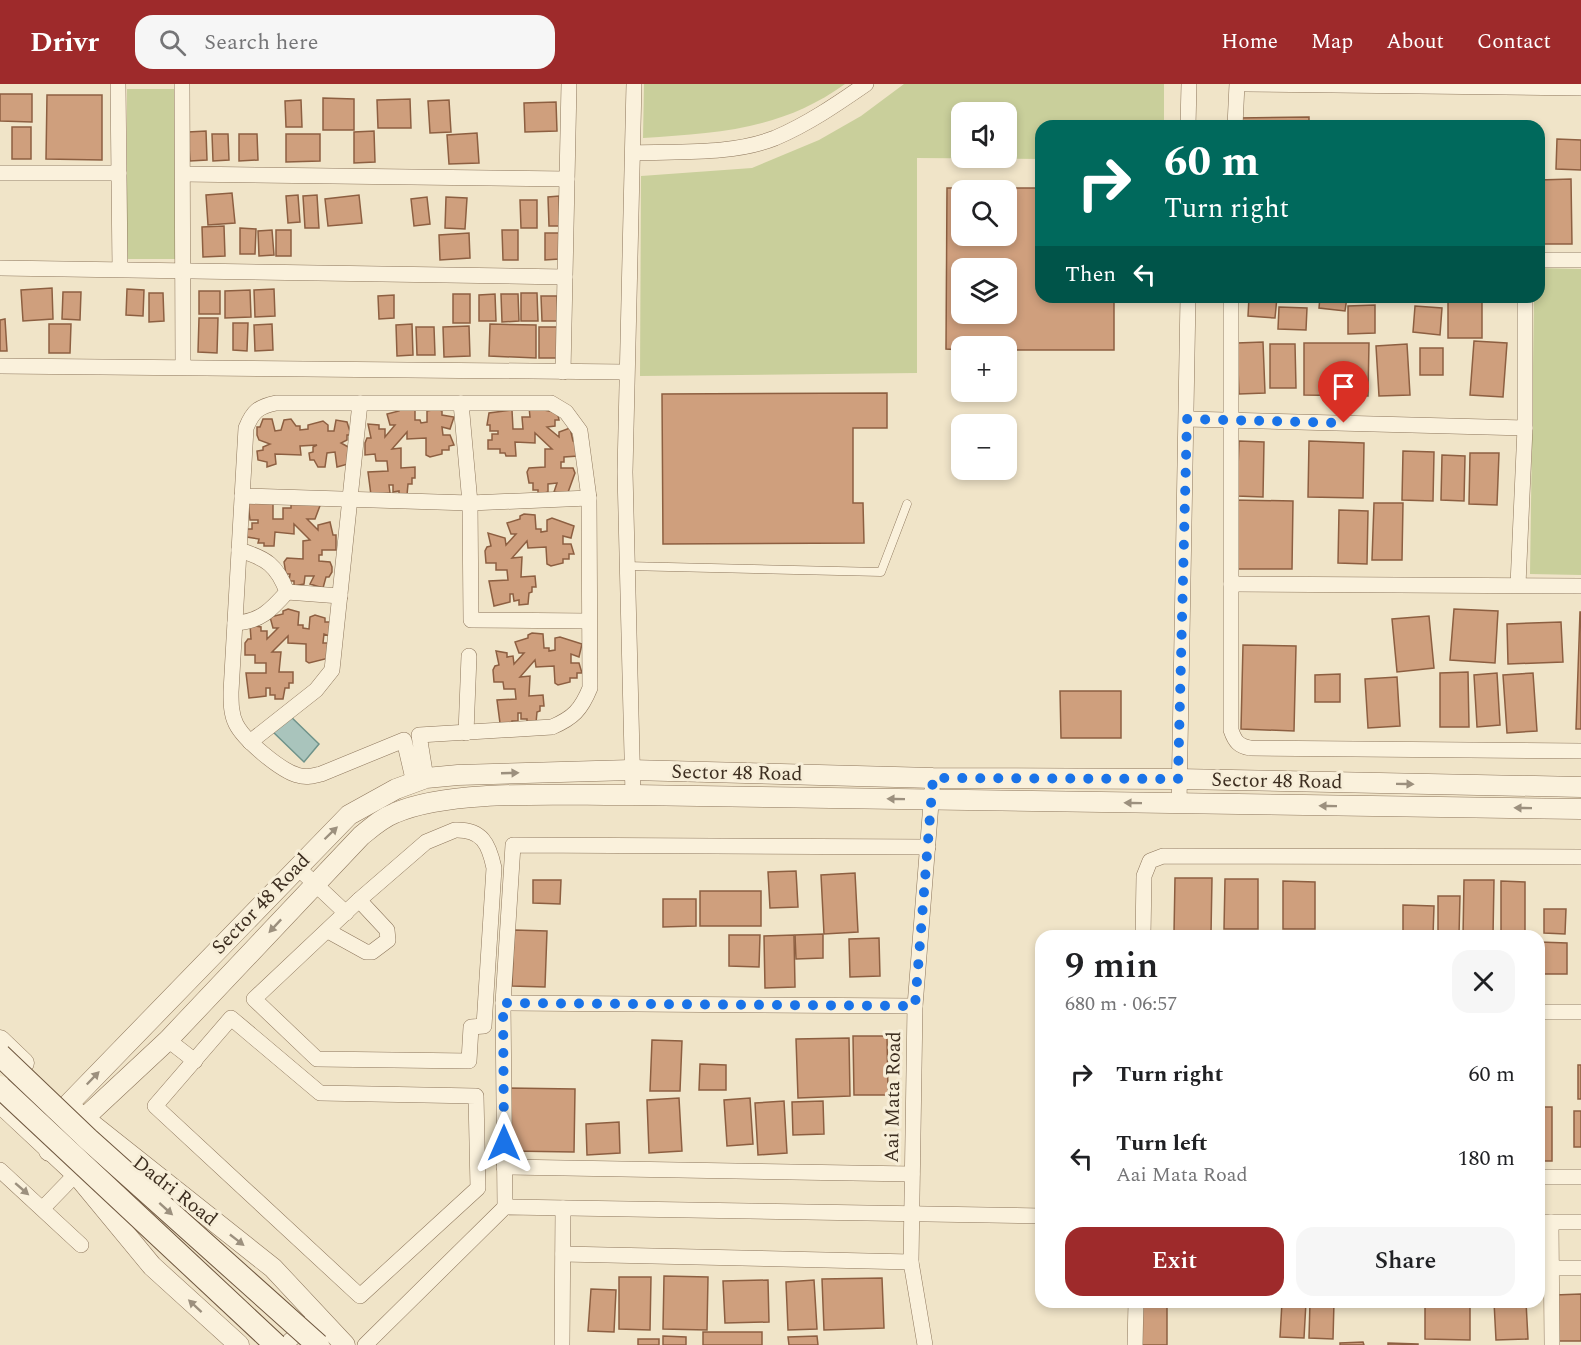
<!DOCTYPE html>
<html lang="en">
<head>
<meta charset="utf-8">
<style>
	:root { --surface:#fff; --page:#f6f6f6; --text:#202124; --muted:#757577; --accent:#9e2a2b }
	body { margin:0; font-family:Spectral,serif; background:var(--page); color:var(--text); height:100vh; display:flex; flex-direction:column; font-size:22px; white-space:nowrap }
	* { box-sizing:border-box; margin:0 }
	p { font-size:20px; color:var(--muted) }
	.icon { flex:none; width:33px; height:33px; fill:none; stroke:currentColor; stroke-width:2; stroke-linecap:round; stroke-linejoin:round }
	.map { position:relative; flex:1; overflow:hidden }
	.panel { position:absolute; left:1035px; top:846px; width:510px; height:378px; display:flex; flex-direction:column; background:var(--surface); border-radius:18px; box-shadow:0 3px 9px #0003 }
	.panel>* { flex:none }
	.guide { position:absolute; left:1035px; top:36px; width:510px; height:183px; border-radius:18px; box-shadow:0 3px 9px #0003; background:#00695c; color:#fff; overflow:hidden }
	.tools { position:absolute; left:951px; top:18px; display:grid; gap:12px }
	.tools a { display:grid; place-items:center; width:66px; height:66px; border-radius:12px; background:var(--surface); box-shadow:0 3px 9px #0003; font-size:30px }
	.pin { position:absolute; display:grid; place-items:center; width:51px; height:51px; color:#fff; margin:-62px -26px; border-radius:50% 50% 50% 0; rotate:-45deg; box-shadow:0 0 6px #0007 }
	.pin .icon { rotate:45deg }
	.me { position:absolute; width:66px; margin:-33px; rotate:0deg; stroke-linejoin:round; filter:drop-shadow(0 0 4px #0008) }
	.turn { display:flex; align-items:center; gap:21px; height:126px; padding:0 30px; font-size:27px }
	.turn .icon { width:78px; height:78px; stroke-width:2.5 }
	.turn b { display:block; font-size:42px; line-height:51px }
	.then { display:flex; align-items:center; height:57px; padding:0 30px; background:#0003; gap:12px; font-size:22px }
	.round { display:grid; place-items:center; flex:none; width:63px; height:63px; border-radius:18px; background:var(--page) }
	.headline { display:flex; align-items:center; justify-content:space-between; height:102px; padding:0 30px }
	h1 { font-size:36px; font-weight:600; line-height:45px }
	.action { display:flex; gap:12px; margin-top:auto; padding:12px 30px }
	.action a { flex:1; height:69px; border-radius:18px; background:var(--accent); color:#fff; font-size:24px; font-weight:600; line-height:69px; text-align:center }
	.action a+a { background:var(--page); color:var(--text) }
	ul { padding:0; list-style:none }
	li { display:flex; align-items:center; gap:18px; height:84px; padding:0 30px }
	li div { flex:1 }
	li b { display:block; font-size:22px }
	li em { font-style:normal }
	header { display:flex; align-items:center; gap:36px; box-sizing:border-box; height:84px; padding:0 30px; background:var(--accent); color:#fff }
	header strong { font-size:28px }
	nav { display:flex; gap:33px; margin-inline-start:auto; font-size:21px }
	.search { width:420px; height:54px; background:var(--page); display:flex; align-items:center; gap:15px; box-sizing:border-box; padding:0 21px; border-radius:18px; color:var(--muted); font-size:22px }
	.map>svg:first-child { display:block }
	.green { fill:#c9cf9b; fill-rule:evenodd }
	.water { fill:#a9c4bc; stroke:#6f938a; stroke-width:1.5 }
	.building { fill:#cf9f7d; stroke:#8d5f41; stroke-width:1.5; fill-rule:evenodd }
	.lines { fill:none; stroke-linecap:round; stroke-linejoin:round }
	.service-casing { stroke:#8d765c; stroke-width:9 }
	.minor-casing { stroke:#8d765c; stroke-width:16 }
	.tertiary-casing { stroke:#8d765c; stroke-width:21 }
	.service { stroke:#faf1dc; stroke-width:8 }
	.minor { stroke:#faf1dc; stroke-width:15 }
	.tertiary { stroke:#faf1dc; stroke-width:20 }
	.secondary-bridge-casing { stroke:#6f573f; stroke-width:24; stroke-linecap:butt }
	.secondary-bridge { stroke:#faf1dc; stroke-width:22 }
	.oneway { fill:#9c907e }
	.route { stroke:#1a73e8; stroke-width:10; stroke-dasharray:0 18 }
	.labels { text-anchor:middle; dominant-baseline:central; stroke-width:6; stroke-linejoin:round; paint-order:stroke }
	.street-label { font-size:20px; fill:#3d2e20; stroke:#f7eed8 }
</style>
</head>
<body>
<header>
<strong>Drivr</strong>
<div class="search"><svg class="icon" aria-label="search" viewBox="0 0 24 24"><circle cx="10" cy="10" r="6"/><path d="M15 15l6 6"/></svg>Search here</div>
<nav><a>Home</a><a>Map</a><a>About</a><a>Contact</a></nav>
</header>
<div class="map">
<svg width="1581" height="1261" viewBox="0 0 1581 1261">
	<rect width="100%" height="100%" fill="#f0e4c8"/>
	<g class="green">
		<path d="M644,0h201c-64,46 -127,49 -202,54z"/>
		<path d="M904,0h260v42h-123v33l-124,-1v215l-277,3 1,-200 111,-8 67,-28 42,-24zM962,28h44v46h-44z"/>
		<rect x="127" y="5" width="48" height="170"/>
		<path d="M1539,184l42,1v306l-51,-1 4,-277h5z"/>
	</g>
	<path class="water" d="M287,629l32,31 -15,18 -33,-32z"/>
	<g class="building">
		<path d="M0,10h32v28l-32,-1z"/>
		<path d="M47,11h55v65l-56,-1z"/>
		<path d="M323,14l31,1v31h-31z"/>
		<path d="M410,15l1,29h-33l-1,-28z"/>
		<path d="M301,16l1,27h-16l-1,-26z"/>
		<path d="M449,16l2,32 -21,1 -2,-32z"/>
		<path d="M556,18l1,29 -32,1 -1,-29z"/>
		<path d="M1309,33v9h-70v-8z"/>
		<rect x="1453" y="39" width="28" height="3"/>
		<rect x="1423" y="40" width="26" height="2"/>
		<rect x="12" y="43" width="19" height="32"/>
		<path d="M206,47l1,29 -17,1 -2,-29z"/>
		<path d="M374,47l1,31 -21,1v-31z"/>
		<path d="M477,49l2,30 -30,1 -2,-29z"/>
		<path d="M212,50h16l1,26 -16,1z"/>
		<path d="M239,50h18l1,26 -19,1z"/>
		<path d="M286,50h34v27l-34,1z"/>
		<path d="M1557,55l24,1v30l-25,-1z"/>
		<path d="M1571,95l1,65h-33v-64z"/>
		<path d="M947,104h94v109h73v53h-108v-4h-44v4l-16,-1zM962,106h44v46h-44zM962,184h44v46h-44z"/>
		<path d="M232,109l3,30 -27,2 -2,-30z"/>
		<path d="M298,111l2,27 -12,1 -2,-27z"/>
		<path d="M317,111l2,33h-14l-2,-32z"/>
		<path d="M359,111l3,28 -34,3 -3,-27z"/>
		<path d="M559,112l1,30h-11l-1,-29z"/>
		<path d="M427,113l3,27 -16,2 -3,-27z"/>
		<path d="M446,113l21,1 -2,31 -20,-1z"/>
		<path d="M520,116h17v28h-16z"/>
		<path d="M224,142l1,30 -22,1 -1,-30z"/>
		<path d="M240,144l16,1 -1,25h-15z"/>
		<path d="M272,146l2,25 -15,1 -1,-25z"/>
		<rect x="276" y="146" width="15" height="26"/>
		<path d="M502,146h16v30h-15z"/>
		<path d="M469,149l1,25 -30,2 -1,-25z"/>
		<path d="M545,149h14v26l-14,1z"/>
		<path d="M52,204l1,31 -30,2 -2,-31z"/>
		<path d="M127,205l17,1 -1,26 -17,-1z"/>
		<path d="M274,205l1,27 -20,1 -1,-27z"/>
		<path d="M250,206l1,27 -26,1v-27z"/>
		<rect x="199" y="207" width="21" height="23"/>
		<path d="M63,208h18l-1,28 -18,-1z"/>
		<path d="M149,209h14l1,28 -15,1z"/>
		<path d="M521,209h16l1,28h-17z"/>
		<rect x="453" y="210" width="17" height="29"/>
		<path d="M495,210l1,27h-17v-26z"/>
		<path d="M501,210h17l1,27 -17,1z"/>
		<path d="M394,211v23l-15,1 -1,-23z"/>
		<path d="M541,212h16l1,25h-16z"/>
		<path d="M1249,213h28l-2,21 -27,-2z"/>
		<path d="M1320,213h27l-2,14 -26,-3z"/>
		<rect x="1448" y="213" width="34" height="41"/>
		<path d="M1375,221v28l-27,1v-28z"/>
		<path d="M1415,222l27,2 -2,27 -27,-3z"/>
		<path d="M1279,223l28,1 -1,22 -28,-1z"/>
		<path d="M199,234h19l-1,35 -19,-1z"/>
		<path d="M5,235l2,32h-7v-31z"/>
		<path d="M233,239h15l-1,28 -14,-1z"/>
		<path d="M49,240h22l-1,29h-21z"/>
		<path d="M272,240l1,26 -18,1 -1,-26z"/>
		<path d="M412,240l1,31 -16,1 -1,-31z"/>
		<path d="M490,240l46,1v33l-47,-2z"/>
		<path d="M469,242l1,30 -26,1 -1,-30z"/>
		<path d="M416,243h18l1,28h-18z"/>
		<path d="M539,243h21l-1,31h-20z"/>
		<path d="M1474,257l33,2 -4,54 -33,-2z"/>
		<path d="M1263,258l2,51 -26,1 -2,-51z"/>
		<path d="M1304,259h65l-1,53 -64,-1z"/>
		<path d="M1270,260h25l1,44h-26z"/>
		<path d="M1407,260l3,51 -31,1 -3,-50z"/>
		<rect x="1420" y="264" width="23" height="27"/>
		<path d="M887,309v35h-34v75h10l1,40 -201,1 -1,-150z"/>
		<path d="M415,322v14h5l1,3 6,-1v-11l10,-2 5,2v4l12,2 -4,12 -8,-2 1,8h7l4,10 -5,1v4h-7v4l-12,3 -4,-2v-17l-19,1v-7l-15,17 9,-1v20l14,-1v11h-3v6h-4l-1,11 -8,1v-5l-6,1v-7h-4l1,8 -19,2 -3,-23 20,-1 -1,-10h-11l-1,-7 -10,1v-12l2,-5h4l-3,-14 11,1v4h6v8l10,-12h-5l-3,-11 12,-3v-4z"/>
		<path d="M529,323l25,5 4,3 1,5h-4v6l-8,1 12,10v-5l11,-4 3,13h4l1,15 -14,1v5h-3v6h12l2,5 -8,22 -13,-3 3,-9 -9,1v8l-10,3v-5h-5v-7h-4l-2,-11 2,-4 16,-1v-18h7l-17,-16v10l-20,-1 1,14h-10l-1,-3h-5v-4h-12v-9h4v-6h6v-3h-8v-6h-3l2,-12 23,-3 1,19h10l-1,-12h8z"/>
		<path d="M263,335h9l3,12 6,-1 3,-10 7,-1 5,7h4v4l8,-1v-4l15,-4 5,4v6h6l2,-11 11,2 4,13h-4v5l-6,3 9,5 -2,16 -11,3 -2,-15 -8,1 -2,14h-7l-4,-7h-4l-1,-7 4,-1v-5l4,-2 -17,1 1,9 -26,-1 1,10 -9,3v-5l-9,-2 -1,-9 6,-1v-3l7,-3 -11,-4 -2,-5v-8h3z"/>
		<path d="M1239,357l25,1 -1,55 -26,-1z"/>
		<path d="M1309,357l55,2 -1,55 -55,-1z"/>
		<path d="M1403,367l31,1 -1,49 -31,-1z"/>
		<path d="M1470,369h29l-2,52 -28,-1z"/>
		<path d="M1442,371l23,1 -1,45 -23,-1z"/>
		<path d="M291,414l30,5 -6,16h-8l11,11v-5l12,-3 3,13h3v15h-14v5h-3v6l11,1 2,5v5l-3,5h-3l-3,11 -13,-4 4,-8h-9l-1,8 -10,2v-5h-5l1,-7h-4l-2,-12 3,-4 16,1v-18l7,-1 -16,-16v10l-19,-2 -1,14h-10v-3h-6l1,-4 -12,-2v-8h5v-6h6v-3h-8l-2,-17 25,-3v19h10v-11h8z"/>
		<path d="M1232,416l61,1 -1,68h-58z"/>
		<path d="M1374,419h29l-1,57h-30z"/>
		<path d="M1339,426l29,1 -1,53 -29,-1z"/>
		<path d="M524,430l11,1 1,14h5v3l6,-1v-11l5,-2 22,8 -3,12 -8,-2v8h8l3,10h-5v5h-6v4l-12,3 -4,-2 -1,-17 -18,1 -1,-7 -15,17 10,-1 -1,20 14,-1 1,11h-4v5l-3,1 -1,11 -9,1v-5l-5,1 -1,-7h-3v8l-16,4 -5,-25 19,-1 -1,-10h-11v-7h-10l-1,-12 2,-4 4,-1 -3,-13 17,5 1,7 10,-11h-5l-4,-11 13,-4v-3z"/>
		<path d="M288,525l11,3 -1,13h5v3l6,1 1,-12 5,-2 10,3v4h7v15l-8,-3 -1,9h8l-2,15 -20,5 -3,-2v-17l-18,-1v-7l-16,16h9l-2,20h14v11h-4v5h-4l-2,11h-8v-4h-5v-7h-4v8l-17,2 -3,-25h20v-10h-11v-8h-10v-12l3,-4h3l-1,-14 11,2v4h6v8l11,-11h-5l-3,-11 13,-3v-3z"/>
		<path d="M1454,525l44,2 -3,52 -45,-3z"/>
		<path d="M1580,528h1v117h-5z"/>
		<path d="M1429,532l5,52 -37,4 -5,-53z"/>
		<path d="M1561,538l2,40 -55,2 -1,-40z"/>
		<path d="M532,549l11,1 1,14h5v3l6,-1v-12l5,-1 22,7 -3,13 -8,-3v9h8l3,10h-5v5h-7v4l-12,3 -3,-2 -1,-17 -18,1 -1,-7 -15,17 10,-1 -1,20 14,-1 1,11h-4v5l-3,1 -1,11h-9v-4h-6v-6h-3v8h-6v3l-12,-1 -3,-23 19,-1 -1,-10h-11l-1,-7h-9l-1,-12 2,-4 4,-1 -3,-14 11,2v4l6,-1 1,8 10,-11h-5l-4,-11 13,-4v-3z"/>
		<path d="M1243,561l53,1 -2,85 -53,-2z"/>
		<path d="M1468,588l1,55h-29v-54z"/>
		<path d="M1497,589l3,52 -23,2 -3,-52z"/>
		<path d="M1533,589l4,58 -30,2 -4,-58z"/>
		<path d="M1340,590v28h-25v-27z"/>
		<path d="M1397,593l3,49 -32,2 -3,-49z"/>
		<path d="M1060,607h61v47h-60z"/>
		<path d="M796,787l2,36 -28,1 -2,-36z"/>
		<path d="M855,789l3,59 -34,2 -3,-59z"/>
		<path d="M1175,794h37l-1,56 -37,-1z"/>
		<path d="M1225,795h33v50h-34z"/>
		<path d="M533,796h28l-1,24 -27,-1z"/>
		<path d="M1464,796h30l-1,56h-30z"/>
		<path d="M1283,797l32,1v47h-32z"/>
		<path d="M1501,797l24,1v53h-24z"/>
		<rect x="700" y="807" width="61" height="35"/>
		<path d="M1438,812h22l-1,39h-21z"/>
		<path d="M663,815h33v27l-33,1z"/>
		<path d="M1403,821l31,1 -1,30h-30z"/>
		<path d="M1544,825h22l-1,25 -21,-1z"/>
		<path d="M514,846l33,1 -2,56 -33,-1z"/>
		<path d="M823,850v24l-27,1 -1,-24z"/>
		<path d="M729,851h31l-1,32 -30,-1z"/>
		<path d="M794,851l1,52 -30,1 -1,-52z"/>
		<path d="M879,854l1,38 -30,1 -1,-38z"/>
		<path d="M1539,858l28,1v31h-28z"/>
		<path d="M853,952h34l1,59h-34z"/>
		<path d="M849,954l1,58 -52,2 -2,-59z"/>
		<path d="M652,956l30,1 -2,50h-30z"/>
		<path d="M700,980l26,1v25h-27z"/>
		<rect x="1578" y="981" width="3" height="34"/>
		<path d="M508,1004l67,1 -1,63 -67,-1z"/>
		<path d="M679,1014l3,53 -33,2 -2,-53z"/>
		<path d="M750,1014l3,46 -26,2 -3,-46z"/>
		<path d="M784,1017l3,52 -29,2 -3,-52z"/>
		<path d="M823,1017l1,33 -31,1 -1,-33z"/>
		<rect x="1539" y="1023" width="13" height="54"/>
		<rect x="1574" y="1027" width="7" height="36"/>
		<path d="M619,1038l1,31 -33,2 -1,-31z"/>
		<path d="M664,1192l44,1 -1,53 -44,-1z"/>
		<path d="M619,1193h32l-1,53 -31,-1z"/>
		<path d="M882,1194l2,50 -60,2 -2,-51z"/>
		<path d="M768,1196l1,42 -44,1 -2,-42z"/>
		<path d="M814,1196l3,49 -29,1 -2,-48z"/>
		<path d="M591,1205l25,1 -2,42 -26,-1z"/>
		<path d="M1581,1210v47h-25l-1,-46z"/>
		<rect x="1142" y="1218" width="25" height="43"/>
		<path d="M1282,1218h24l-2,36 -24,-1z"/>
		<path d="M1310,1218h24l-1,37 -24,-1z"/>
		<path d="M1425,1218h45v38l-45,-1z"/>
		<path d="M1494,1218h32l2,37 -32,1z"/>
		<rect x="703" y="1248" width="59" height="13"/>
		<path d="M663,1252l23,1v8h-23z"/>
		<path d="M817,1252l1,9h-29l-1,-8z"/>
		<rect x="638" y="1255" width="21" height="6"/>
		<path d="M1363,1258l1,3h-24v-2z"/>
		<path d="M1388,1259l30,1v1h-30z"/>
	</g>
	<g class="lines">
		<g class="service-casing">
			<path id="service" d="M626,482l255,6 26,-68"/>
		</g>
		<g class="minor-casing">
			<g id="minor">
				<path d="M118,0l2,185"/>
				<path d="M182,0l1,283"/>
				<path d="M1246,0l335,4"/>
				<path d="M1188,42l1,-42"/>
				<path d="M1235,42l2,-42"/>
				<path d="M634,69c45,-2 98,2 141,-15 33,-14 62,-34 91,-54"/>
				<path d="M0,89h119"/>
				<path d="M183,90l384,5"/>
				<path d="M1539,176h42"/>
				<path d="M0,184l565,9"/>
				<path d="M1231,213v433c4,12 8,16 19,18l331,3"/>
				<path d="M0,282l626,6"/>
				<path d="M563,288l6,-288"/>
				<path d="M461,319l9,100 1,117 118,1"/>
				<path d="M1187,335l338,9"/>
				<path d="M242,412l228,7 119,-5"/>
				<path d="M1231,500l350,2"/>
				<path d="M1518,501l7,-157v-131"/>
				<path d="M287,508l53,4"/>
				<path d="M235,539c25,-1 36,-13 52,-31 -10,-27 -21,-34 -48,-42"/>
				<path d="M466,649l3,-77"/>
				<path d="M250,658l66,-52 16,-20 28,-267"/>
				<path d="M414,699l-10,-43 -83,34c-9,2 -15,4 -24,1 -17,-5 -53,-35 -61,-51 -5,-10 -5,-21 -5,-32l15,-264c7,-17 12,-21 30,-25h275l15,9 14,19 9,67 1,190c-9,22 -17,30 -38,39l-133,8 7,43"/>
				<path d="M633,711l-8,-323 9,-388"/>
				<path d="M1179,720l9,-507"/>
				<path d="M455,746c27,-1 34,14 39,38l-10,158 -13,1 -2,34 -152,-2 -63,-60 105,-99 67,-58z"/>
				<path d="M297,783l49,46"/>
				<path d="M328,847l38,21h6l16,-12 -1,-10 -28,-30"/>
				<path d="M1143,852l1,-60 6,-15 13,-5 418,1"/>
				<path d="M503,919l412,3"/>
				<path d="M1539,928h42"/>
				<path d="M231,934l89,75 156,3 2,92 -118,108 -205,-190z"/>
				<path d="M168,956l27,21"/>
				<path d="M504,1083l408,7"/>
				<path d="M0,1086l81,75"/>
				<path d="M1539,1093h42"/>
				<path d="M505,1123l-2,-204 10,-158 415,2"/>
				<path d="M43,1124l33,-34"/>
				<path d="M1539,1138h42"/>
				<path d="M1551,1138l1,123"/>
				<path d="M563,1170l348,8"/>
				<path d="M1539,1184h42"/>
				<path d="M285,1261l23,-21"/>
				<path d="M365,1261l140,-138 536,9"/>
				<path d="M562,1261l1,-137"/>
				<path d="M925,1261l-14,-83 4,-256 18,-228"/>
				<path d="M1135,1261l1,-43"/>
			</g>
		</g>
		<g class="tertiary-casing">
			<g id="tertiary">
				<path d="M0,956l24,23"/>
				<path d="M0,1019l76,71 76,92 87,79"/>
				<path d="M74,1026l199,158 72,77"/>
				<path d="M50,1039l299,-308 47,-26 30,-11 32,-3 173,-5 302,8 245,1 403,8"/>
				<path d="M49,1067l119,-111 193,-204c11,-9 21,-18 34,-23 57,-25 173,-17 238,-18l948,14"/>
			</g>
		</g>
		<use href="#service" class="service"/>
		<use href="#minor" class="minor"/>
		<use href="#tertiary" class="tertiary"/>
		<g class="secondary-bridge-casing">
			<g id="secondary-bridge">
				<path d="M0,971l88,84 230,206"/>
				<path d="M0,1003l276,258"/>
			</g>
		</g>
		<use href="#secondary-bridge" class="secondary-bridge"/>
	</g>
	<defs><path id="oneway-solid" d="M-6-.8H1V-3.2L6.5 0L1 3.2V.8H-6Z" transform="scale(1.5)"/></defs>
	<g class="oneway">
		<use href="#oneway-solid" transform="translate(510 689) rotate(-2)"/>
		<use href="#oneway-solid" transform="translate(1405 700) rotate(1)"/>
		<use href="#oneway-solid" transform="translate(896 715) rotate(-179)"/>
		<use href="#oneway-solid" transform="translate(1133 719) rotate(-179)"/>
		<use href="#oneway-solid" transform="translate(1328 722) rotate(-179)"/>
		<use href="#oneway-solid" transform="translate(1523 724) rotate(-179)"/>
		<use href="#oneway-solid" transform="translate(331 749) rotate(-44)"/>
		<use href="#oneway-solid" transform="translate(275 842) rotate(133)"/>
		<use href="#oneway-solid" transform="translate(93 994) rotate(-46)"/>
		<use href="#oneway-solid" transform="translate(22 1105) rotate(41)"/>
		<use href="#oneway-solid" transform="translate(166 1125) rotate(42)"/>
		<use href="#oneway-solid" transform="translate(237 1156) rotate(38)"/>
		<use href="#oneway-solid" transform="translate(195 1222) rotate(-137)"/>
	</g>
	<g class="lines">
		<path class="route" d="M504,1059l-1,-140 412,3 18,-228 245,1 9,-360 157,4"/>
	</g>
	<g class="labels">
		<g class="street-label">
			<text transform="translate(737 689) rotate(1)">Sector 48 Road</text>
			<text transform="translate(1277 697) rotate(1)">Sector 48 Road</text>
			<text transform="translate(261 820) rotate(-46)">Sector 48 Road</text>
			<text transform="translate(893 1013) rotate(-89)">Aai Mata Road</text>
			<text transform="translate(175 1107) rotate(38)">Dadri Road</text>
		</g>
	</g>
</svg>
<div class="tools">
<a><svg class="icon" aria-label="sound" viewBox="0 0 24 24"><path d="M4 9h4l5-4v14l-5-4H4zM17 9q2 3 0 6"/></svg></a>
<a><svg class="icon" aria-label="search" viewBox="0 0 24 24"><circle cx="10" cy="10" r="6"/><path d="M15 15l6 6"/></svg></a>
<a><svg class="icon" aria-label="layers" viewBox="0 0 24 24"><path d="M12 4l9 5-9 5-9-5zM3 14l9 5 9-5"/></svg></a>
<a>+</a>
<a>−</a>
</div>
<div class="pin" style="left:1344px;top:339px;background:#d93025"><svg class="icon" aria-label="arrive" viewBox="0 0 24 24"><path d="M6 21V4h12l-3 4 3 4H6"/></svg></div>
<svg class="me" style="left:504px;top:1059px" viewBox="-20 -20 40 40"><path d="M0-17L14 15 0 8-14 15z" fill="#1a73e8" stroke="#fff" stroke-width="4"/></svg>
<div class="guide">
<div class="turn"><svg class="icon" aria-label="right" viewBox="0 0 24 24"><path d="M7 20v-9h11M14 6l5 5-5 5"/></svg><div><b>60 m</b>Turn right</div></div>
<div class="then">Then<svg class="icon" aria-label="left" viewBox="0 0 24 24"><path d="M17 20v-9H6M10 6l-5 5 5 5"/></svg></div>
</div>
<section class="panel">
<div class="headline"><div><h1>9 min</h1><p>680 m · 06:57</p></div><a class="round"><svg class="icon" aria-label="close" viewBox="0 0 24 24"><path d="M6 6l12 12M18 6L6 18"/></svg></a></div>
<ul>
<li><svg class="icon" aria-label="right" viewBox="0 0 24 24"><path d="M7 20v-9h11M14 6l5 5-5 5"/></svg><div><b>Turn right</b></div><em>60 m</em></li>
<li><svg class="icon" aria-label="left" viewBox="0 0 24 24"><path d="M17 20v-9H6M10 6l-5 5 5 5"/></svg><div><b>Turn left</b><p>Aai Mata Road</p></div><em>180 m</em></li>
</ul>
<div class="action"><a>Exit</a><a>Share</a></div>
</section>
</div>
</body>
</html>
